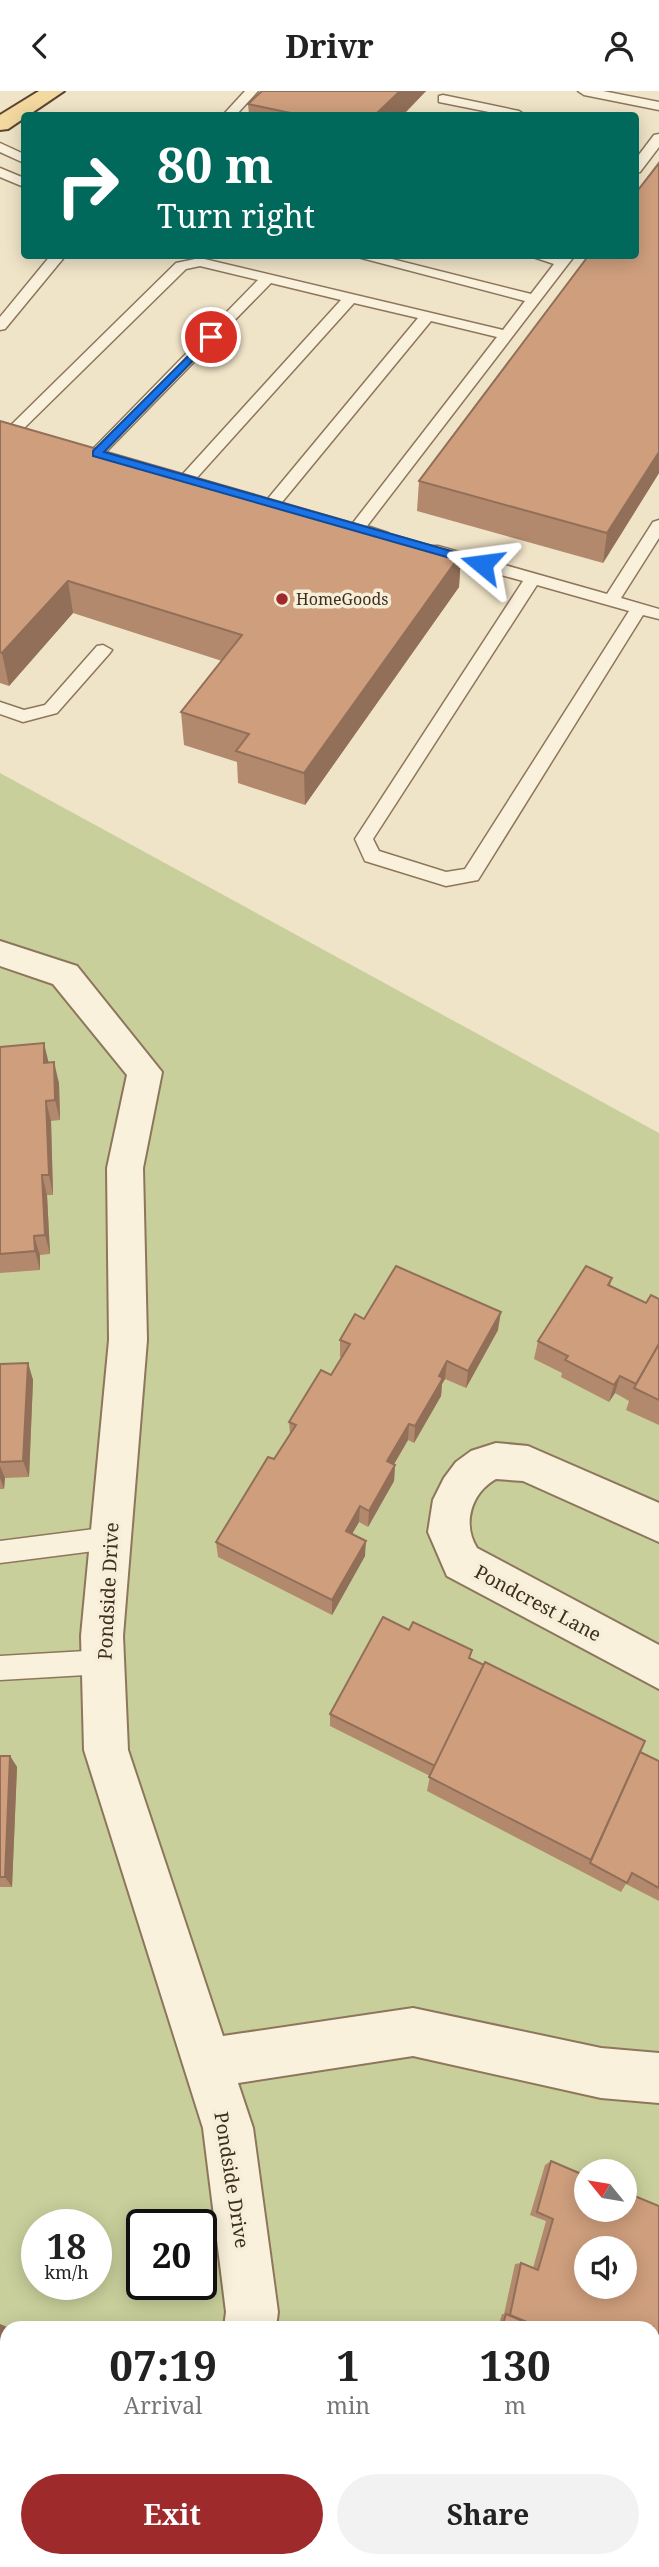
<!DOCTYPE html>
<html lang="en">
<head>
<meta charset="utf-8">
<style>
	:root { --surface:#fff; --page:#f2f2f2; --text:#222; --muted:#767676; --accent:#9e2a2b }
	body { margin:0; font-family:"Noto Serif",serif; background:var(--page); color:var(--text); height:100vh; display:flex; flex-direction:column; font-size:26px; white-space:nowrap }
	* { box-sizing:border-box; margin:0 }
	p { font-size:23px; color:var(--muted) }
	.icon { flex:none; width:38px; height:38px; fill:none; stroke:currentColor; stroke-width:2; stroke-linecap:round; stroke-linejoin:round }
	.map { position:relative; flex:1; overflow:hidden }
	.drawer { position:absolute; left:0px; top:2230px; width:660px; height:247px; display:flex; flex-direction:column; background:var(--surface); border-radius:21px 21px 0 0; box-shadow:0 4px 18px #0003 }
	.drawer>* { flex:none }
	.guide { position:absolute; left:21px; top:21px; width:618px; height:147px; border-radius:7px; box-shadow:0 4px 18px #0003; background:#00695c; color:#fff; overflow:hidden }
	.needle { width:46px; rotate:300deg }
	.controls { position:absolute; left:574px; top:2068px; display:grid; gap:14px }
	.controls a { display:grid; place-items:center; width:63px; height:63px; border-radius:50%; background:var(--surface); box-shadow:0 4px 18px #0003; font-size:35px }
	.speed { position:absolute; left:21px; top:2118px; display:flex; gap:14px; font-size:35px; font-weight:700; text-align:center }
	.speed>* { display:grid; place-content:center; width:91px; height:91px; border-radius:50%; background:var(--surface); box-shadow:0 4px 18px #0003; line-height:1 }
	.speed small { font-size:18px; font-weight:400 }
	.speed .limit { border:4px solid #111; border-radius:10px; background:#fff; color:#111 }
	.pin { position:absolute; display:grid; place-items:center; width:60px; height:60px; color:#fff; margin:-30px; border:4px solid #fff; border-radius:50%; box-shadow:0 2px 7px #0007 }
	.me { position:absolute; width:77px; margin:-38px; rotate:286deg; stroke-linejoin:round; filter:drop-shadow(0 0 5px #0008) }
	.turn { display:flex; align-items:center; gap:24px; height:147px; padding:0 21px; font-size:32px }
	.turn .icon { width:91px; height:91px; stroke-width:2.5 }
	.turn b { display:block; font-size:49px; line-height:60px }
	.eta { display:flex; justify-content:space-evenly; align-items:center; height:119px; text-align:center }
	.eta b { font-size:42px; font-weight:700; line-height:49px }
	.cta { display:flex; gap:14px; margin-top:auto; padding:14px 21px }
	.cta a { flex:1; height:80px; border-radius:42px; background:var(--accent); color:#fff; font-size:28px; font-weight:700; line-height:80px; text-align:center }
	.cta a+a { background:var(--page); color:var(--text) }
	header { display:flex; justify-content:space-between; align-items:center; height:91px; padding:0 21px; background:var(--surface); font-size:32px; font-weight:700 }
	.map>svg:first-child { display:block }
	.green { fill:#c9cf9b; fill-rule:evenodd }
	.lines { fill:none; stroke-linecap:round; stroke-linejoin:round }
	.lane-casing { stroke:#8d765c; stroke-width:3 }
	.street-casing { stroke:#8d765c; stroke-width:4 }
	.primary-casing { stroke:#5b4430; stroke-width:4 }
	.lane { fill:#faf1dc; fill-rule:evenodd }
	.street { fill:#faf1dc; fill-rule:evenodd }
	.primary { fill:#f3d9a0; fill-rule:evenodd }
	.wall { fill:#b2896c }
	.shaded-wall { fill:#916f58 }
	.building { fill:#cf9f7d; stroke:#916f58; stroke-width:2; fill-rule:evenodd }
	.route { fill:#1a73e8; stroke:#114b97; stroke-width:2 }
	.poi-dot { fill:#9e2a2b; stroke:#f7eed8; stroke-width:2.5 }
	.labels { text-anchor:middle; dominant-baseline:central; stroke-width:7; stroke-linejoin:round; paint-order:stroke }
	.far-poi-label { font-size:16px; fill:#3d2e20; stroke:#f7eed8; text-anchor:start }
	.street-label { font-size:19px; fill:#3d2e20; stroke:#f7eed8 }
</style>
</head>
<body>
<header><svg class="icon" aria-label="back" viewBox="0 0 24 24"><path d="M15 5l-7 7 7 7"/></svg>Drivr<svg class="icon" aria-label="person" viewBox="0 0 24 24"><circle cx="12" cy="8" r="4"/><path d="M4 21q1-7 8-7t8 7"/></svg></header>
<div class="map">
<svg width="659" height="2476" viewBox="0 0 659 2476">
	<rect width="100%" height="100%" fill="#f0e4c8"/>
	<path class="green" d="M0,682l659,360v1434h-659zM586,2081h39v38h-39zM37,2133h59v60h-59zM142,2133h59v60h-59zM586,2158h39v38h-39zM7,2236h646v233h-646z"/>
	<g class="lines">
		<g class="lane-casing">
			<g id="lane">
				<path d="M245,0h13l-22,24h-13z"/>
				<path d="M578,0h25l56,11v8l-75,-15z"/>
				<path d="M443,4l76,16 6,4h-21l-65,-13v-6z"/>
				<path d="M659,43v13l-19,25 -5,1v-13l19,-25z"/>
				<path d="M0,52l24,11v9l-24,-11z"/>
				<path d="M0,77l24,10v9l-24,-10z"/>
				<path d="M51,164h15l-61,74 -5,1v-13z"/>
				<path d="M350,164h26l155,39 23,-30 -27,-9h48l-208,271 21,7 2,3 -2,3 -6,2 -31,-10 -2,-3 148,-191 -66,-16 -153,186h-12l-2,-3 2,-3 152,-183 -64,-15 -161,179h-12l-2,-3 2,-3 160,-176 -70,-17 -169,173h-10l-3,-3 3,-3 166,-170 -58,-14 -14,3 -167,164h-10l-3,-3 170,-167 24,-5 303,72 22,-29z"/>
				<path d="M659,429v18l-38,60 38,11v10l-16,-4 -165,265 -32,6 -81,-25 -10,-22 168,-258 -97,-27 -2,-4 2,-4h12l169,48 46,-72zM537,494l92,26 -164,258 -19,3 -67,-21 -6,-12z"/>
				<path d="M103,554l9,5 -3,4 -52,59 -34,9 -23,-8v-12l24,8 21,-5 52,-59z"/>
				<path d="M110,1436l9,3 3,8 -3,8 -9,3 -110,14v-22z"/>
				<path d="M103,1559l9,3 4,9 -4,9 -9,3 -103,6v-24z"/>
			</g>
		</g>
		<g class="street-casing">
			<g id="street">
				<path d="M0,850l77,25 85,106 -19,96 4,172 -24,296 5,114 95,286 190,-28 188,40 58,5v50l-58,-5 -188,-42 -175,27 15,45 25,184 -2,15h-52l2,-15 -23,-184 -119,-378 -3,-114 28,-296 -2,-172 20,-93 -74,-91 -53,-18z"/>
				<path d="M496,1352l32,3 131,57v39l-136,-61 -27,-2c-25,14 -34,45 -19,69l182,97v44l-212,-113 -19,-44 5,-32 11,-22 12,-16 15,-11z"/>
				<path d="M189,2469h56l-2,7h-56z"/>
			</g>
		</g>
		<g class="primary-casing">
			<path id="primary" d="M39,0h25l-56,38 -8,1v-15z"/>
		</g>
		<use href="#lane" class="lane"/>
		<use href="#street" class="street"/>
		<use href="#primary" class="primary"/>
	</g>
	<g class="wall">
		<path d="M262,0h164l-23,24h-154l-1,-11z"/>
		<path d="M659,72v310l-56,90 -186,-52 2,-30z"/>
		<path d="M0,330l461,133 -2,33 -154,218 -67,-22 -1,-21 -53,-17 -3,-33 41,-51 -149,-48 -64,73 -9,-3z"/>
		<path d="M0,956l49,15 10,21 1,37 -9,1 2,74h-6l3,59 -10,1v15l-40,3z"/>
		<path d="M612,1187l-2,8 36,17 13,-4v126l-33,-15 3,-9 -14,-8 -6,9 -48,-25 1,-4 -28,-14 4,-18z"/>
		<path d="M364,1228l134,11 -32,58 -21,-9 -3,5 -1,12 -27,47 -6,-3 -14,24 1,1 -1,16 -26,46 -9,-5 -7,12 13,22 -33,59 -114,-58 -2,-15 58,-83 16,-25 -1,-12 42,-47 11,-17 -2,-1v-17z"/>
		<path d="M28,1272l5,17 -4,97 -24,1 -1,11h-4v-125z"/>
		<path d="M409,1539l61,29 189,102v140l-33,-17 -5,8 -194,-101 3,-15 -100,-50v-12z"/>
		<path d="M0,1665h10l7,11 -5,120h-12z"/>
		<path d="M551,2070l108,45v142l-5,-1 -1,-20h-155l4,-13h2l11,-50 6,-1 12,5 13,-47 -16,-6 15,-50z"/>
		<path d="M432,2469h180l-1,7h-181z"/>
	</g>
	<g class="shaded-wall">
		<path d="M400,0h26l-23,24h-28z"/>
		<path d="M659,361v21l-56,90 4,-30z"/>
		<path d="M461,463l-2,33 -154,218 -1,-32z"/>
		<path d="M68,490l5,32 -64,73 -7,-33z"/>
		<path d="M44,952l5,21 -5,-1z"/>
		<path d="M54,971l5,21 1,37 -5,-20z"/>
		<path d="M46,1010l5,20 2,74 -4,-20z"/>
		<path d="M42,1084l5,20 3,59 -5,-19z"/>
		<path d="M34,1145l6,19v15l-5,-19z"/>
		<path d="M501,1221l-3,18 -32,58 2,-17z"/>
		<path d="M447,1270l-2,18 -3,5 -1,12 -27,47 1,-17z"/>
		<path d="M28,1272l5,17 -4,97 -6,-16z"/>
		<path d="M620,1285l-5,17 -6,9 5,-17z"/>
		<path d="M409,1333l-1,16 -22,38 1,-17z"/>
		<path d="M395,1374l-1,16 -26,46 1,-16z"/>
		<path d="M0,1375l5,12 -1,11 -4,-11z"/>
		<path d="M360,1415l-1,16 -14,24 1,-15z"/>
		<path d="M366,1450l-1,15 -33,59v-15z"/>
		<path d="M10,1665l7,11 -5,120 -7,-10z"/>
		<path d="M0,2233l7,3 -7,15z"/>
		<path d="M0,2256l7,3v6l-7,-4z"/>
	</g>
	<g class="building">
		<path d="M262,0h138l-25,24h-75l-52,-11z"/>
		<path d="M659,72v289l-52,81 -188,-52 170,-226h46v-61z"/>
		<path d="M0,330l461,133 -157,219 -68,-22 13,-17 -68,-22 61,-77 -174,-54 -66,72 -2,-1z"/>
		<path d="M44,952v20l10,-1 1,38 -9,1 3,74h-7l3,60 -11,1 1,15 -35,3v-207z"/>
		<path d="M396,1175l105,46 -33,59 -21,-10 -8,15 4,2 -28,48 -6,-2 -22,37 8,4 -26,46 -9,-5 -14,25 20,10 -34,59 -116,-58 52,-85 6,2 22,-34 -7,-3 32,-52 10,5 19,-31 -10,-4 15,-26 9,5z"/>
		<path d="M586,1175l26,12 -4,7 38,18 5,-8 8,4v45l-23,40 -16,-8 -6,9 -49,-25 3,-4 -30,-15z"/>
		<path d="M659,1253v56l-25,-12z"/>
		<path d="M28,1272l-5,98 -23,1v-98z"/>
		<path d="M383,1526l26,13 4,-8 59,28 -3,8 15,7 -49,101 -105,-52z"/>
		<path d="M485,1571l160,79 -54,119 -162,-83z"/>
		<path d="M640,1661l19,9v127l-27,-15 -5,10 -37,-20z"/>
		<path d="M0,1665h10l-5,121h-5z"/>
		<path d="M551,2070l35,15v34h39v-18l34,14v140l-5,-2 -1,6v-23h-114l-29,-12 11,-52 17,7 15,-51 -16,-7zM586,2158h39v38h-39z"/>
		<path d="M506,2223l31,13h-35z"/>
		<path d="M0,2261l7,4v177l-7,-4z"/>
		<path d="M653,2286l2,1 -2,11z"/>
		<path d="M437,2469h175l-1,7h-176z"/>
	</g>
	<path class="route" d="M211,242l5,4 -2,2 -110,113 382,109v5h-8l-385,-110v-5z"/>
	<circle class="poi-dot" cx="282" cy="508" r="7"/>
	<g class="labels">
		<g class="far-poi-label">
			<text x="296" y="508">HomeGoods</text>
		</g>
		<g class="street-label">
			<text transform="translate(108 1500) rotate(-87)">Pondside Drive</text>
			<text transform="translate(538 1512) rotate(28)">Pondcrest Lane</text>
			<text transform="translate(232 2089) rotate(81)">Pondside Drive</text>
		</g>
	</g>
</svg>
<div class="controls">
<a><svg class="needle" viewBox="-14 -14 28 28"><path d="M0-13l5 13h-10z" fill="#e53935"/><path d="M0 13l5-13h-10z" fill="#767676"/></svg></a>
<a><svg class="icon" aria-label="sound" viewBox="0 0 24 24"><path d="M4 9h4l5-4v14l-5-4H4zM17 9q2 3 0 6"/></svg></a>
</div>
<div class="speed"><div>18<small>km/h</small></div><div class="limit">20</div></div>
<div class="pin" style="left:211px;top:246px;background:#d93025"><svg class="icon" aria-label="arrive" viewBox="0 0 24 24"><path d="M6 21V4h12l-3 4 3 4H6"/></svg></div>
<svg class="me" style="left:482px;top:473px" viewBox="-20 -20 40 40"><path d="M0-17L14 15 0 8-14 15z" fill="#1a73e8" stroke="#fff" stroke-width="4"/></svg>
<div class="guide">
<div class="turn"><svg class="icon" aria-label="right" viewBox="0 0 24 24"><path d="M7 20v-9h11M14 6l5 5-5 5"/></svg><div><b>80 m</b>Turn right</div></div>
</div>
<section class="drawer">
<div class="eta">
<div><b>07:19</b><p>Arrival</p></div>
<div><b>1</b><p>min</p></div>
<div><b>130</b><p>m</p></div>
</div>
<div class="cta"><a>Exit</a><a>Share</a></div>
</section>
</div>
</body>
</html>
